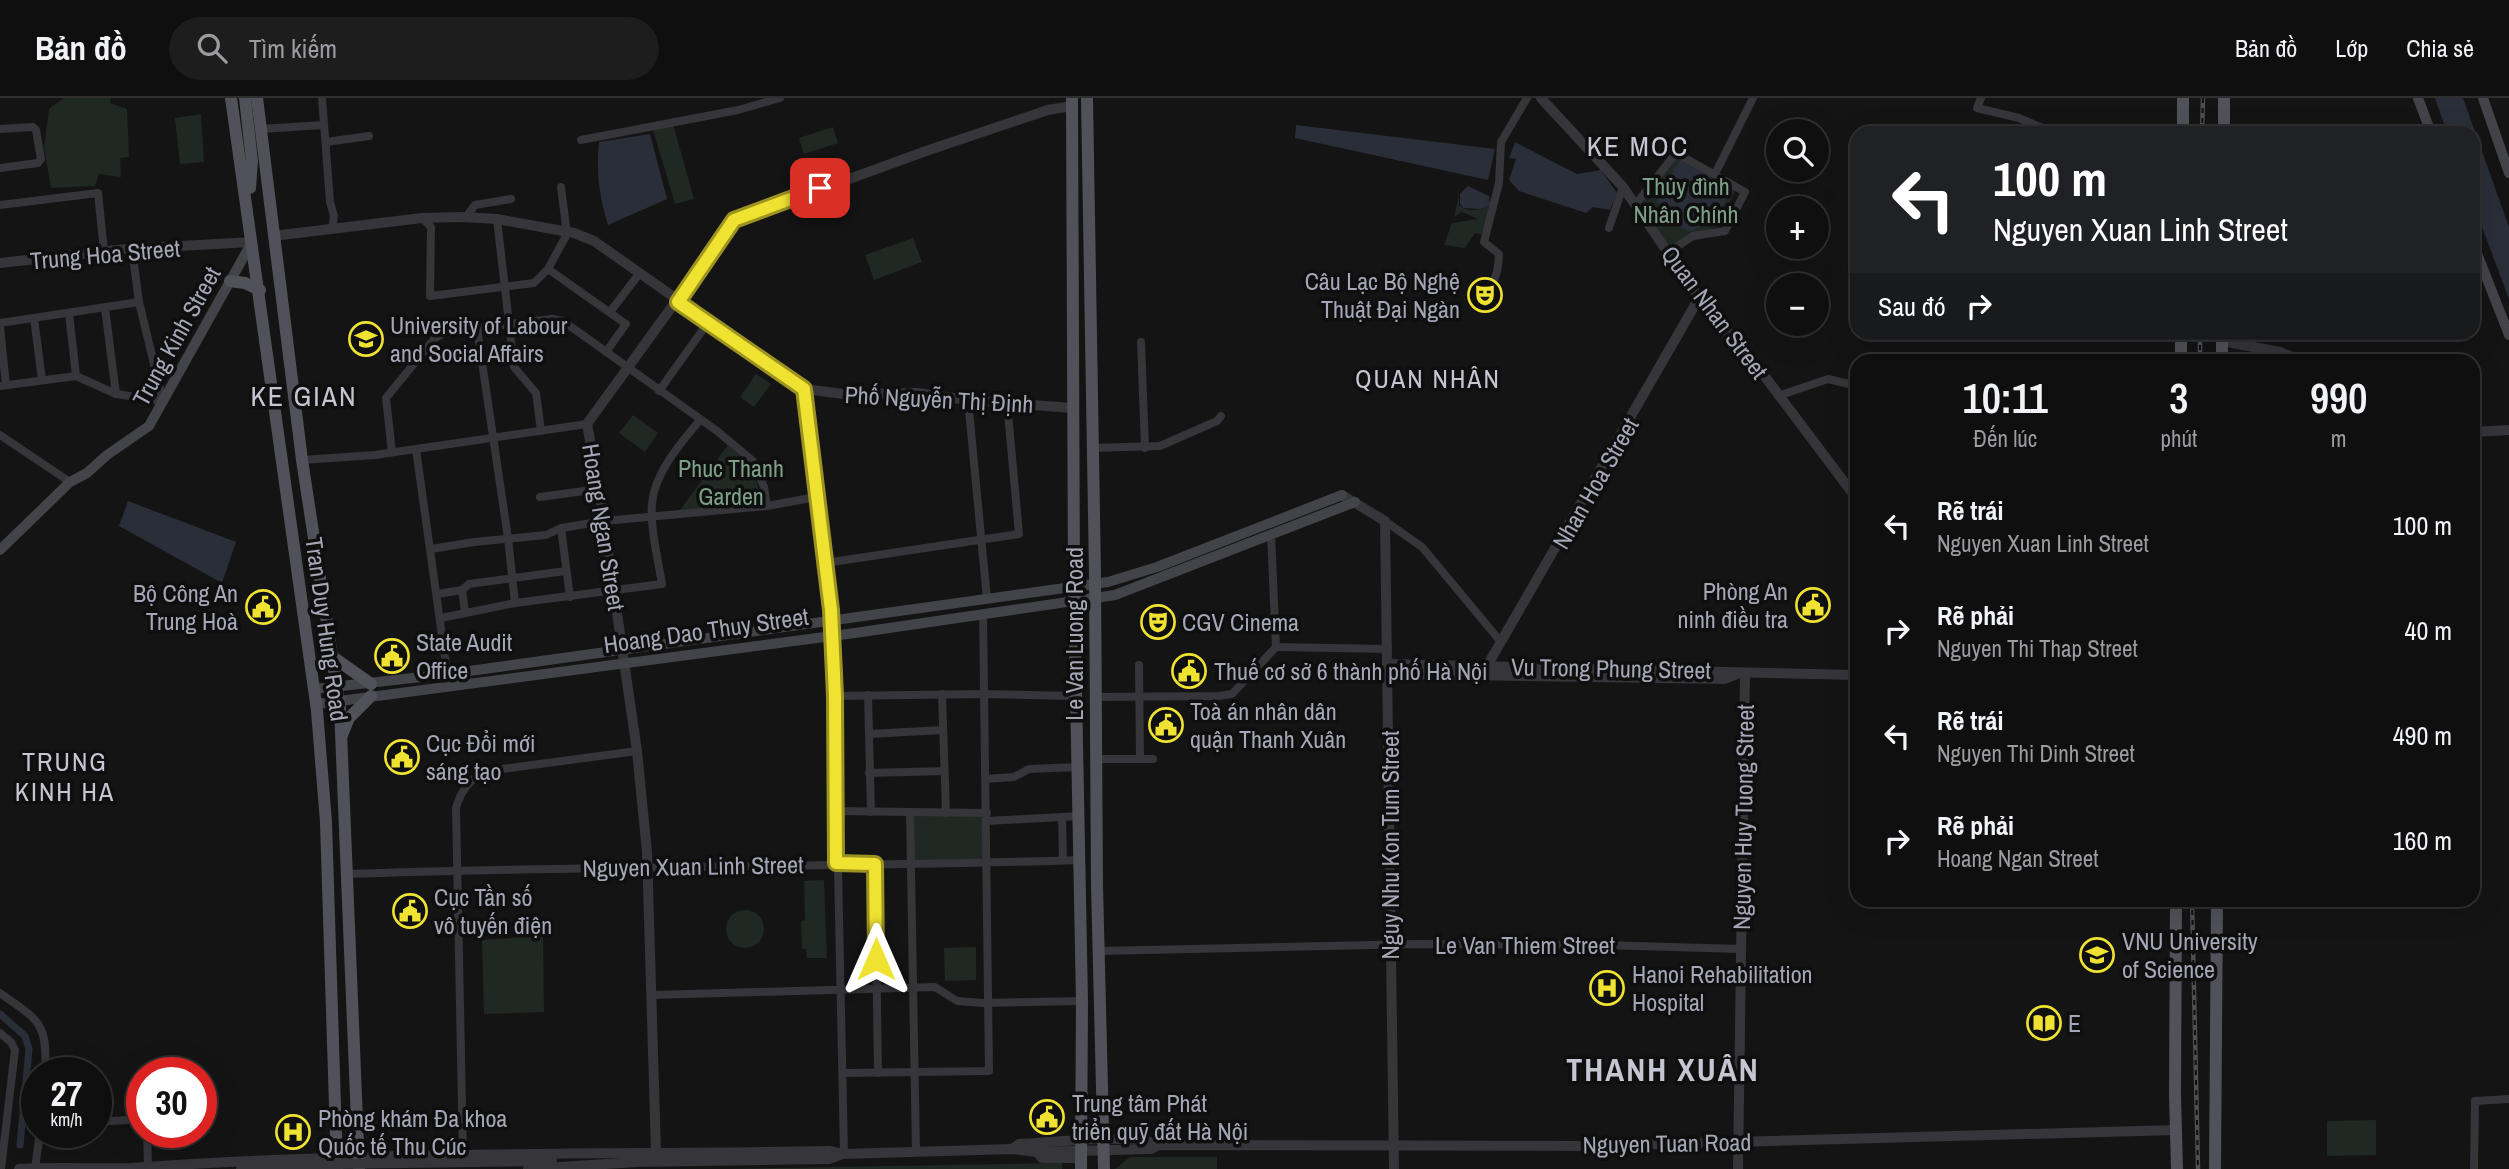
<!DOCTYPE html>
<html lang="vi">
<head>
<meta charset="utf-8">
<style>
	:root { --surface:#0f0f10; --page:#1d1d1e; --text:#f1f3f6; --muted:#9b9c9f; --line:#2f2f30 }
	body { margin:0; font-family:"Archivo Narrow",sans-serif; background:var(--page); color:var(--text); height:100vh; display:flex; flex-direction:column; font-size:26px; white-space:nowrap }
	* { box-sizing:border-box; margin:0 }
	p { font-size:23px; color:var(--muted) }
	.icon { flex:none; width:38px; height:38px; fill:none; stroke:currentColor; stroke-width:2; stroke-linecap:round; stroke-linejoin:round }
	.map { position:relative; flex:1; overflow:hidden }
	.side { position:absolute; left:1850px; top:256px; width:630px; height:553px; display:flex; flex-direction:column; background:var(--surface); border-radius:21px; box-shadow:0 7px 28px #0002,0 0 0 2px var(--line) }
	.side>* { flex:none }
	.top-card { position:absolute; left:1850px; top:28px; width:630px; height:214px; border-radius:21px; box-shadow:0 7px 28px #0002,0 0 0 2px var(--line); background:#202124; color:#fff; overflow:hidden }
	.controls { position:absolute; left:1766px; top:21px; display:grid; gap:14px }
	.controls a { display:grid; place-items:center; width:63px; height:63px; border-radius:50%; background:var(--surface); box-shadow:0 7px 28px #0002,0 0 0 2px var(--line); font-size:35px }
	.speed { position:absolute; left:21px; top:959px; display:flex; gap:14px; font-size:35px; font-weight:700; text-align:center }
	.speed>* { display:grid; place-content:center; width:91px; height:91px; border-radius:50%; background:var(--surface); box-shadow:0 7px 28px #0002,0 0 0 2px var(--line); line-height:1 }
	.speed small { font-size:18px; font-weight:400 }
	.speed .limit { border:10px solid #d22; background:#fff; color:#111 }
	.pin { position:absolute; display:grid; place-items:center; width:60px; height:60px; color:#fff; margin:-30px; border-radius:14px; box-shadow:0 4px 10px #0006 }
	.me { position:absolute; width:77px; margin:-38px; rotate:0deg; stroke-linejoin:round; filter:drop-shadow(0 0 5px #0008) }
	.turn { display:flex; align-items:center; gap:24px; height:147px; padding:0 28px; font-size:32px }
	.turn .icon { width:91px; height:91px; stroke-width:2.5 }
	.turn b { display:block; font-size:49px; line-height:60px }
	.then { display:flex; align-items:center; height:66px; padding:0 28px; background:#0003; gap:14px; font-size:26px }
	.eta { display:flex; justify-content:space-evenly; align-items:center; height:119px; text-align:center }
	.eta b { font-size:42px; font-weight:600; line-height:49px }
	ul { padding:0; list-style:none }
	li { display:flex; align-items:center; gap:21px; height:105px; padding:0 28px }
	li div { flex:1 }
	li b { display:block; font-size:26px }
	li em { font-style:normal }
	header { display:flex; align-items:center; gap:42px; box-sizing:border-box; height:98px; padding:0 35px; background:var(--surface); border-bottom:2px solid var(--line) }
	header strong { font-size:33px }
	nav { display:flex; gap:38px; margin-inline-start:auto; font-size:24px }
	.search { width:490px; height:63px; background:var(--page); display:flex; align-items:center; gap:18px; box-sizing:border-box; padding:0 24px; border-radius:38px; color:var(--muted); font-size:26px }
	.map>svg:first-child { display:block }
	.green { fill:#202823 }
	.water { fill:#2a2e39 }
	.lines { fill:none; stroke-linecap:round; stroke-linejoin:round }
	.canal { stroke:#2a2e39; stroke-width:7 }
	.minor { stroke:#35353a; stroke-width:8 }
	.tertiary { stroke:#35353a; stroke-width:10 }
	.secondary { stroke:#43434a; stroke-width:10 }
	.primary { stroke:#515159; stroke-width:12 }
	.rail-casing { stroke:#4e4e55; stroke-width:4.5 }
	.rail { stroke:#0f0f10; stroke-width:2; stroke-dasharray:5; stroke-linecap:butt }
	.tertiary-bridge { stroke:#35353a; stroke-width:10 }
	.route-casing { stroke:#9c9320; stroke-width:18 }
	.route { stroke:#f0e231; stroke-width:12 }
	.labels { text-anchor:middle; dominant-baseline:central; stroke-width:7; stroke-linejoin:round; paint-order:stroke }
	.park-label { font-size:24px; fill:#7da188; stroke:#0f0f10 }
	.street-label { font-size:24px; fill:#a5a6b6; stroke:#0f0f10 }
	.poi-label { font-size:24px; fill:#a5a6b6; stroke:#0f0f10; text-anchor:start }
	.neighbourhood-label { font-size:26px; letter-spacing:2px; fill:#c6c6d2; stroke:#0f0f10 }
	.quarter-label { font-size:28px; letter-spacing:2px; fill:#c6c6d2; stroke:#0f0f10 }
	.district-label { font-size:32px; font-weight:bold; letter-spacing:2px; fill:#c6c6d2; stroke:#0f0f10 }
</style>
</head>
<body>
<header>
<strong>Bản đồ</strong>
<div class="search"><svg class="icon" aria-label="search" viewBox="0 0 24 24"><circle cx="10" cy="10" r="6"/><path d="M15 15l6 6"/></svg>Tìm kiếm</div>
<nav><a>Bản đồ</a><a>Lớp</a><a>Chia sẻ</a></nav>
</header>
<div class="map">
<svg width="2509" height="1071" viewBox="0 0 2509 1071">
	<rect width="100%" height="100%" fill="#141415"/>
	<g class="green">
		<path d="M64,0h47l-1,5 17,6 2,48 -9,1 1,19 -22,-3 -4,12 -44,2 -7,-40 5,-39z"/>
		<path d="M201,16l3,48 -24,2 -5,-46z"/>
		<path d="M673,26l21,75 -19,5 -22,-74z"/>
		<path d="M833,29l5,16 -34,11 -5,-16z"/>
		<path d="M1676,57l60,34 -18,38 -28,7 -21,15 -28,-45z"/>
		<path d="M1459,97v10c9,8 22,5 32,0l-6,30 -10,-2 -10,15 -21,-3 8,-22 26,-4 -16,-7 -8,5z"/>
		<path d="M913,140l9,24 -48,18 -9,-25z"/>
		<path d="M756,276l15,10 -17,23 -14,-10z"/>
		<path d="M633,317l25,18 -13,19 -26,-19z"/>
		<path d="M728,347l23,21 13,38 -84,6z"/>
		<path d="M910,715h77v50l-77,2z"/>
		<path d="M824,782l3,78h-20l-1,-9h-4l-1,-28 4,-1 -1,-39z"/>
		<circle cx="745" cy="831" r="19"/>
		<path d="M543,838l1,76 -60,2 -2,-74z"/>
		<path d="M976,849v33l-31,1 -1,-33z"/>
		<path d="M2376,1022v35l-49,1v-35z"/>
		<path d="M1130,1059h87v12h-102z"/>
		<path d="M1062,1065v6h-339z"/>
	</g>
	<g class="water">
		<path d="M2435,0h28l46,129v72l-36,-96v-70h-26z"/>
		<path d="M1296,27l199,24 -7,31 -193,-42z"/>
		<path d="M650,36l17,65 -59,26c-9,-27 -12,-55 -9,-83z"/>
		<path d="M1515,44l62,32 24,-4 16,23 -7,17 -17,-3 -7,6 -67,-22 -10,-11 7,-21 -7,-1z"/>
		<path d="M1680,62l51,29 -16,34 -26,8 -12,-6 -23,-28 18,-19 1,-8z"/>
		<path d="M1468,88l21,10 1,9 -9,4 -18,-1 -3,-4v-10z"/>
		<path d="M128,403l108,41 -14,41 -103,-57z"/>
	</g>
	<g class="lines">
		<path class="canal" d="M0,916l25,22 4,13 -9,96"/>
		<g class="minor">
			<path d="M322,0l8,104 4,14 -2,13"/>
			<path d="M1981,0l-4,10 42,10 35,15"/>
			<path d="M0,31l33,-2 3,3 5,29 -3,4 -38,5"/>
			<path d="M261,31l63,-4"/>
			<path d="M581,42l157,-30 42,-12"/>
			<path d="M326,44l43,-6"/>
			<path d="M1715,76l38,-76"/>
			<path d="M1636,106l40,-51 69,39 -20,39 -32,5 -24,16"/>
			<path d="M0,107l98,-12 6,58"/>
			<path d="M466,119l9,-12 36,-6"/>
			<path d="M422,120l9,9 -1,69 104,-13 14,-14 19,-35 -6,-47"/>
			<path d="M497,121l17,148 22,26 5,38"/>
			<path d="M1609,130l14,-41"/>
			<path d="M548,171l78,55 -20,28"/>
			<path d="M1476,199c19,-13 22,-20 23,-43l-15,-12 15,-59 2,-41 26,-44"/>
			<path d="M105,210l11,86"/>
			<path d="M610,214l29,-38"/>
			<path d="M69,215l7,63"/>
			<path d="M34,220l8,62"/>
			<path d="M0,225l139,-21"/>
			<path d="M0,229l6,58"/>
			<path d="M477,230l31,210 7,65"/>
			<path d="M1141,244l4,106"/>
			<path d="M76,278l40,18 47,7 -24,-99 -7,-53"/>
			<path d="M0,288l76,-10"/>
			<path d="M805,291l26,221 3,66 10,478"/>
			<path d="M659,293l50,-70"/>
			<path d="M1778,298l50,-17 29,7"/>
			<path d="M968,302l19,199"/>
			<path d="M0,337l70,47"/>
			<path d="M1092,350l68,-2 57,-25 4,-5"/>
			<path d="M416,351l32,230"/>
			<path d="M392,354l-6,-54 49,-60 10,-5 32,-5 75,-9 11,2 154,110 36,30 11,26 3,19"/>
			<path d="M302,362l73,-5 212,-31"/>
			<path d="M540,399l59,-8"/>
			<path d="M1385,423l37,26 79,95"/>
			<path d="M561,430l9,69"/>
			<path d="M1271,436l5,113"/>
			<path d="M431,451l43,-7 72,-7 15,-7 43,-7 163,-15 49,-9"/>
			<path d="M825,465l194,-29 -12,-132"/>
			<path d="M462,492l3,22"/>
			<path d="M437,496l25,-4 7,-6 97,-13"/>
			<path d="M441,520l74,-15 147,-19c-4,-25 -12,-55 -10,-81 3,-31 29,-60 48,-83"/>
			<path d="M1276,549l112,2"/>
			<path d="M1139,567l1,94"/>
			<path d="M942,596l4,119"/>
			<path d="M868,597l3,117"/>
			<path d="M835,598l150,-2 92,2"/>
			<path d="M1096,599l123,-1 13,-2 44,-47"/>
			<path d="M869,636l74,-4"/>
			<path d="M1096,661h57"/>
			<path d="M869,675l75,-2"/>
			<path d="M986,681l28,-2 15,-8 50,-2"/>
			<path d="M836,713l151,2"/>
			<path d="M910,715l6,339"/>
			<path d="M1062,719l1,43"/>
			<path d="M987,723l93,-5"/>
			<path d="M875,766l3,209"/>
			<path d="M347,776c245,-9 489,-6 734,-14"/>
			<path d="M1098,853l318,-7 185,1 140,4"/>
			<path d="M0,895c39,28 48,29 45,80"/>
			<path d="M653,897l282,-8 22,14 26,2 99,-2"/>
			<path d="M0,935l11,9 4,8 -14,119"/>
			<path d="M843,975l146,-2 -6,-457"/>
			<path d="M96,988h3"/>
			<path d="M96,1024l46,-3"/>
			<path d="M147,1034l1,34"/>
			<path d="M463,1057l-7,-347c5,-18 14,-29 31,-37l150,-20"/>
			<path d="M35,1071l5,-37"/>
			<path d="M2474,1071l1,-68 34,-2"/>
		</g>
		<g class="tertiary">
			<path d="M1541,0l82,89 76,111 64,76 94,125"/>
			<path d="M273,138l149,-18 40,-1 35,2 77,14 20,8 211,148 38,5 74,-1 51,7 105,8"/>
			<path d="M0,165l126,-14 126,-7"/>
			<path d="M2222,243l58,11 20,8"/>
			<path d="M2473,334l36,-2"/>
			<path d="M1342,397l43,26 9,648"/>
			<path d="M1389,566l468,11"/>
			<path d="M1487,568l212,-368"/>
			<path d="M1389,576l336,5 12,-5"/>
			<path d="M1012,1051l7,-5c33,-1 113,-12 140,1"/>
			<path d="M656,1054l-9,-300 -10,-101 -38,-262 -12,-65 147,-203 192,-70 122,-41 24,-4"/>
			<path d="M1037,1054l5,6h39"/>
			<path d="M19,1071c37,-2 75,0 112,-1 232,-17 465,-13 698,-17l15,3 168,-5 25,3 114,-3 8,-4 428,1 588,-16"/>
			<path d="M528,1071l109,-7 192,-3 11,-4"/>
			<path d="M1738,1071l7,-495"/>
		</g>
		<g class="secondary">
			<path d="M2418,0l13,35"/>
			<path d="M2483,0l26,75"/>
			<path d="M2473,145l36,92"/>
			<path d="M0,452l70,-68 17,-9 20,-18 42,-29 103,-184"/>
			<path d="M315,591l133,-15 660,-92 49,-15 185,-72"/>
			<path d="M317,606l538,-71 260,-38 240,-93"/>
		</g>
		<g class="primary">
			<path d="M231,0l86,613 9,111 11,347"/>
			<path d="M245,0l7,63 -2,27"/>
			<path d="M257,0l45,362 38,248 19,461"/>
			<path d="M1072,0l2,489 8,414 -1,168"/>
			<path d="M1087,0l8,476 2,311 7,284"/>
			<path d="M2183,35v-35"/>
			<path d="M2224,35v-35"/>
			<path d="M230,183l15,2 15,7"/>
			<path d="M2222,234v28"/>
			<path d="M2181,262v-28"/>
			<path d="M330,557l41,29"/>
			<path d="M342,637l7,-17 22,-22"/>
			<path d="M2176,802l-1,195 2,74"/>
			<path d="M2215,1071l2,-269"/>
		</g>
		<g class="rail-casing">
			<g id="rail">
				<path d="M2202,35l1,-35"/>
				<path d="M2200,262v-28"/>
				<path d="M2192,802l6,269"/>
			</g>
		</g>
		<use href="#rail" class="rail"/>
		<path class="tertiary-bridge" d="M241,1071l95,-5 216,-3"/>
	</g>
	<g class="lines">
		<g class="route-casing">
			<path id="route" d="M820,90l-86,32 -56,82 126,87 27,221 4,86 1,167 39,1 1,95"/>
		</g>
		<use href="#route" class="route"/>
	</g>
	<defs>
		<g id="theatre-ring" transform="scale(1.75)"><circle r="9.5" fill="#0f0f10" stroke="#f0e231" stroke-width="1.5"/><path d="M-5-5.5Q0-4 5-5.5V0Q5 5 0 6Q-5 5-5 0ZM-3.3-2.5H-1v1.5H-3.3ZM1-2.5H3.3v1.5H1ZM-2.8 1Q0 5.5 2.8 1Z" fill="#f0e231"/></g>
		<g id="university-ring" transform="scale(1.75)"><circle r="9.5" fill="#0f0f10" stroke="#f0e231" stroke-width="1.5"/><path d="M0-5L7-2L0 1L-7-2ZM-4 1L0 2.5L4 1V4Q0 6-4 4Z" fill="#f0e231"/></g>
		<g id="civic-ring" transform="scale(1.75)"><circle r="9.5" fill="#0f0f10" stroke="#f0e231" stroke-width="1.5"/><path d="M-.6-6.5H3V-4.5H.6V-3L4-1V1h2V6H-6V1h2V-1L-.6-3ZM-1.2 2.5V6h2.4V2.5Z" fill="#f0e231"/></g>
		<g id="hospital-ring" transform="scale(1.75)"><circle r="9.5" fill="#0f0f10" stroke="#f0e231" stroke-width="1.5"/><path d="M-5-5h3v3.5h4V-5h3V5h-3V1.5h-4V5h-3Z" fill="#f0e231"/></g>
		<g id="library-ring" transform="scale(1.75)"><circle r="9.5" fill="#0f0f10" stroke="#f0e231" stroke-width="1.5"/><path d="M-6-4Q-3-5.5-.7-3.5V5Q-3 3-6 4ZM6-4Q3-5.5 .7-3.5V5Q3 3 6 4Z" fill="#f0e231"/></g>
	</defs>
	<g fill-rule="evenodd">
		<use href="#theatre-ring" x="1485" y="197"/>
		<use href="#university-ring" x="366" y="241"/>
		<use href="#civic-ring" x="1813" y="507"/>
		<use href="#civic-ring" x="263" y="509"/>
		<use href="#theatre-ring" x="1158" y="524"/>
		<use href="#civic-ring" x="392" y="558"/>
		<use href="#civic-ring" x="1189" y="573"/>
		<use href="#civic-ring" x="1166" y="627"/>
		<use href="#civic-ring" x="402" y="659"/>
		<use href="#civic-ring" x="410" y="813"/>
		<use href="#university-ring" x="2097" y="857"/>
		<use href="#hospital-ring" x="1607" y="890"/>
		<use href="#library-ring" x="2044" y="925"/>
		<use href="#civic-ring" x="1047" y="1019"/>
		<use href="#hospital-ring" x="293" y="1034"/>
	</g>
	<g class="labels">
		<g class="park-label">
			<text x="1686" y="88">Thủy đình<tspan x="1686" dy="28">Nhân Chính</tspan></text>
			<text x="731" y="370">Phuc Thanh<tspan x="731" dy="28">Garden</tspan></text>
		</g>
		<g class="street-label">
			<text transform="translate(105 156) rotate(-5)">Trung Hoa Street</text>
			<text transform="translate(1715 214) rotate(53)">Quan Nhan Street</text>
			<text transform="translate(176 238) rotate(-61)">Trung Kinh Street</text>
			<text transform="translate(939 301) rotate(3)">Phố Nguyễn Thị Định</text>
			<text transform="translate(1595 385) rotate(-60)">Nhan Hoa Street</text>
			<text transform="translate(604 429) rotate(81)">Hoang Ngan Street</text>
			<text transform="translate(327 531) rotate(82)">Tran Duy Hung Road</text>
			<text transform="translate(706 532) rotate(-8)">Hoang Dao Thuy Street</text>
			<text transform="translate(1074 536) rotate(-90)">Le Van Luong Road</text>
			<text transform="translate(1611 570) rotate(1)">Vu Trong Phung Street</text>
			<text transform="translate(1743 719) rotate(-89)">Nguyen Huy Tuong Street</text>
			<text transform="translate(1390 747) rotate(-90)">Nguy Nhu Kon Tum Street</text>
			<text transform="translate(693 768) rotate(-1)">Nguyen Xuan Linh Street</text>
			<text x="1525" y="847">Le Van Thiem Street</text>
			<text transform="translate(1667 1045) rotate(-1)">Nguyen Tuan Road</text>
		</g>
		<g class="poi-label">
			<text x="1460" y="183" text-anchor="end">Câu Lạc Bộ Nghệ<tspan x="1460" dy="28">Thuật Đại Ngàn</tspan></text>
			<text x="390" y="227">University of Labour<tspan x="390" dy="28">and Social Affairs</tspan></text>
			<text x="1788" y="493" text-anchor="end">Phòng An<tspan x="1788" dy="28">ninh điều tra</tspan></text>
			<text x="238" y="495" text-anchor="end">Bộ Công An<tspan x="238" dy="28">Trung Hoà</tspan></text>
			<text x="1182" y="524">CGV Cinema</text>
			<text x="416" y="544">State Audit<tspan x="416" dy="28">Office</tspan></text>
			<text x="1214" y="573">Thuế cơ sở 6 thành phố Hà Nội</text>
			<text x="1190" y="613">Toà án nhân dân<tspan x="1190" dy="28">quận Thanh Xuân</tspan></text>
			<text x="426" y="645">Cục Đổi mới<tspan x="426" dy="28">sáng tạo</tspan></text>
			<text x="434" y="799">Cục Tần số<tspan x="434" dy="28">vô tuyến điện</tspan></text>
			<text x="2122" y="843">VNU University<tspan x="2122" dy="28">of Science</tspan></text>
			<text x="1632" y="876">Hanoi Rehabilitation<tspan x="1632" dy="28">Hospital</tspan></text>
			<text x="2068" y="925">E</text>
			<text x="1072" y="1005">Trung tâm Phát<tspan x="1072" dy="28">triển quỹ đất Hà Nội</tspan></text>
			<text x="318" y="1020">Phòng khám Đa khoa<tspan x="318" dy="28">Quốc tế Thu Cúc</tspan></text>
		</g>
		<g class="neighbourhood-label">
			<text x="1428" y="280">QUAN NHÂN</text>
			<text x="65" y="663">TRUNG<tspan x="65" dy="30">KINH HA</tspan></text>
		</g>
		<g class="quarter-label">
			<text x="1638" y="48">KE MOC</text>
			<text x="304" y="298">KE GIAN</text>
		</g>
		<g class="district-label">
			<text x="1663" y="971">THANH XUÂN</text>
		</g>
	</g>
</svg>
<div class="controls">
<a><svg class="icon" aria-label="search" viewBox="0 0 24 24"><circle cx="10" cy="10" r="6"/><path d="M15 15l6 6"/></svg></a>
<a>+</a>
<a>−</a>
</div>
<div class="speed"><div>27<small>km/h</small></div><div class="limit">30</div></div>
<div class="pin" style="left:820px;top:90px;background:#d93025"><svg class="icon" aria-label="arrive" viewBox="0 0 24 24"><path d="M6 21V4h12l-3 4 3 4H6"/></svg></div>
<svg class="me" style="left:876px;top:861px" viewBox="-20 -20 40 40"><path d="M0-17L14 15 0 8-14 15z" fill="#f0e231" stroke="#fff" stroke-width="4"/></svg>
<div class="top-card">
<div class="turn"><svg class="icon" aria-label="left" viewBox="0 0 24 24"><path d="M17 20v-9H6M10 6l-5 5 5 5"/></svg><div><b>100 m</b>Nguyen Xuan Linh Street</div></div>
<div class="then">Sau đó<svg class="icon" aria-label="right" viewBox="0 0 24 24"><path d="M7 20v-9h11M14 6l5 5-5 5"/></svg></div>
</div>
<section class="side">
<div class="eta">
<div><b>10:11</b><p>Đến lúc</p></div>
<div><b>3</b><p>phút</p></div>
<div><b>990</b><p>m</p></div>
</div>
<ul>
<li><svg class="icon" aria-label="left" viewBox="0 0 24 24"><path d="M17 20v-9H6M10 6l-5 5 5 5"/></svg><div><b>Rẽ trái</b><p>Nguyen Xuan Linh Street</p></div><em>100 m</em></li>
<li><svg class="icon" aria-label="right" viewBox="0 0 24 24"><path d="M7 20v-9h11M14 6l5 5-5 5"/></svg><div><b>Rẽ phải</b><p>Nguyen Thi Thap Street</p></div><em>40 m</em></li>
<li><svg class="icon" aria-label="left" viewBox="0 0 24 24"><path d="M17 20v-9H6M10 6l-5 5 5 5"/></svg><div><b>Rẽ trái</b><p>Nguyen Thi Dinh Street</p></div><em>490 m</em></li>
<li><svg class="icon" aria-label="right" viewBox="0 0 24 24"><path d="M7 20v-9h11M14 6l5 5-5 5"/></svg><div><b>Rẽ phải</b><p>Hoang Ngan Street</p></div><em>160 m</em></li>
</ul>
</section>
</div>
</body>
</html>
